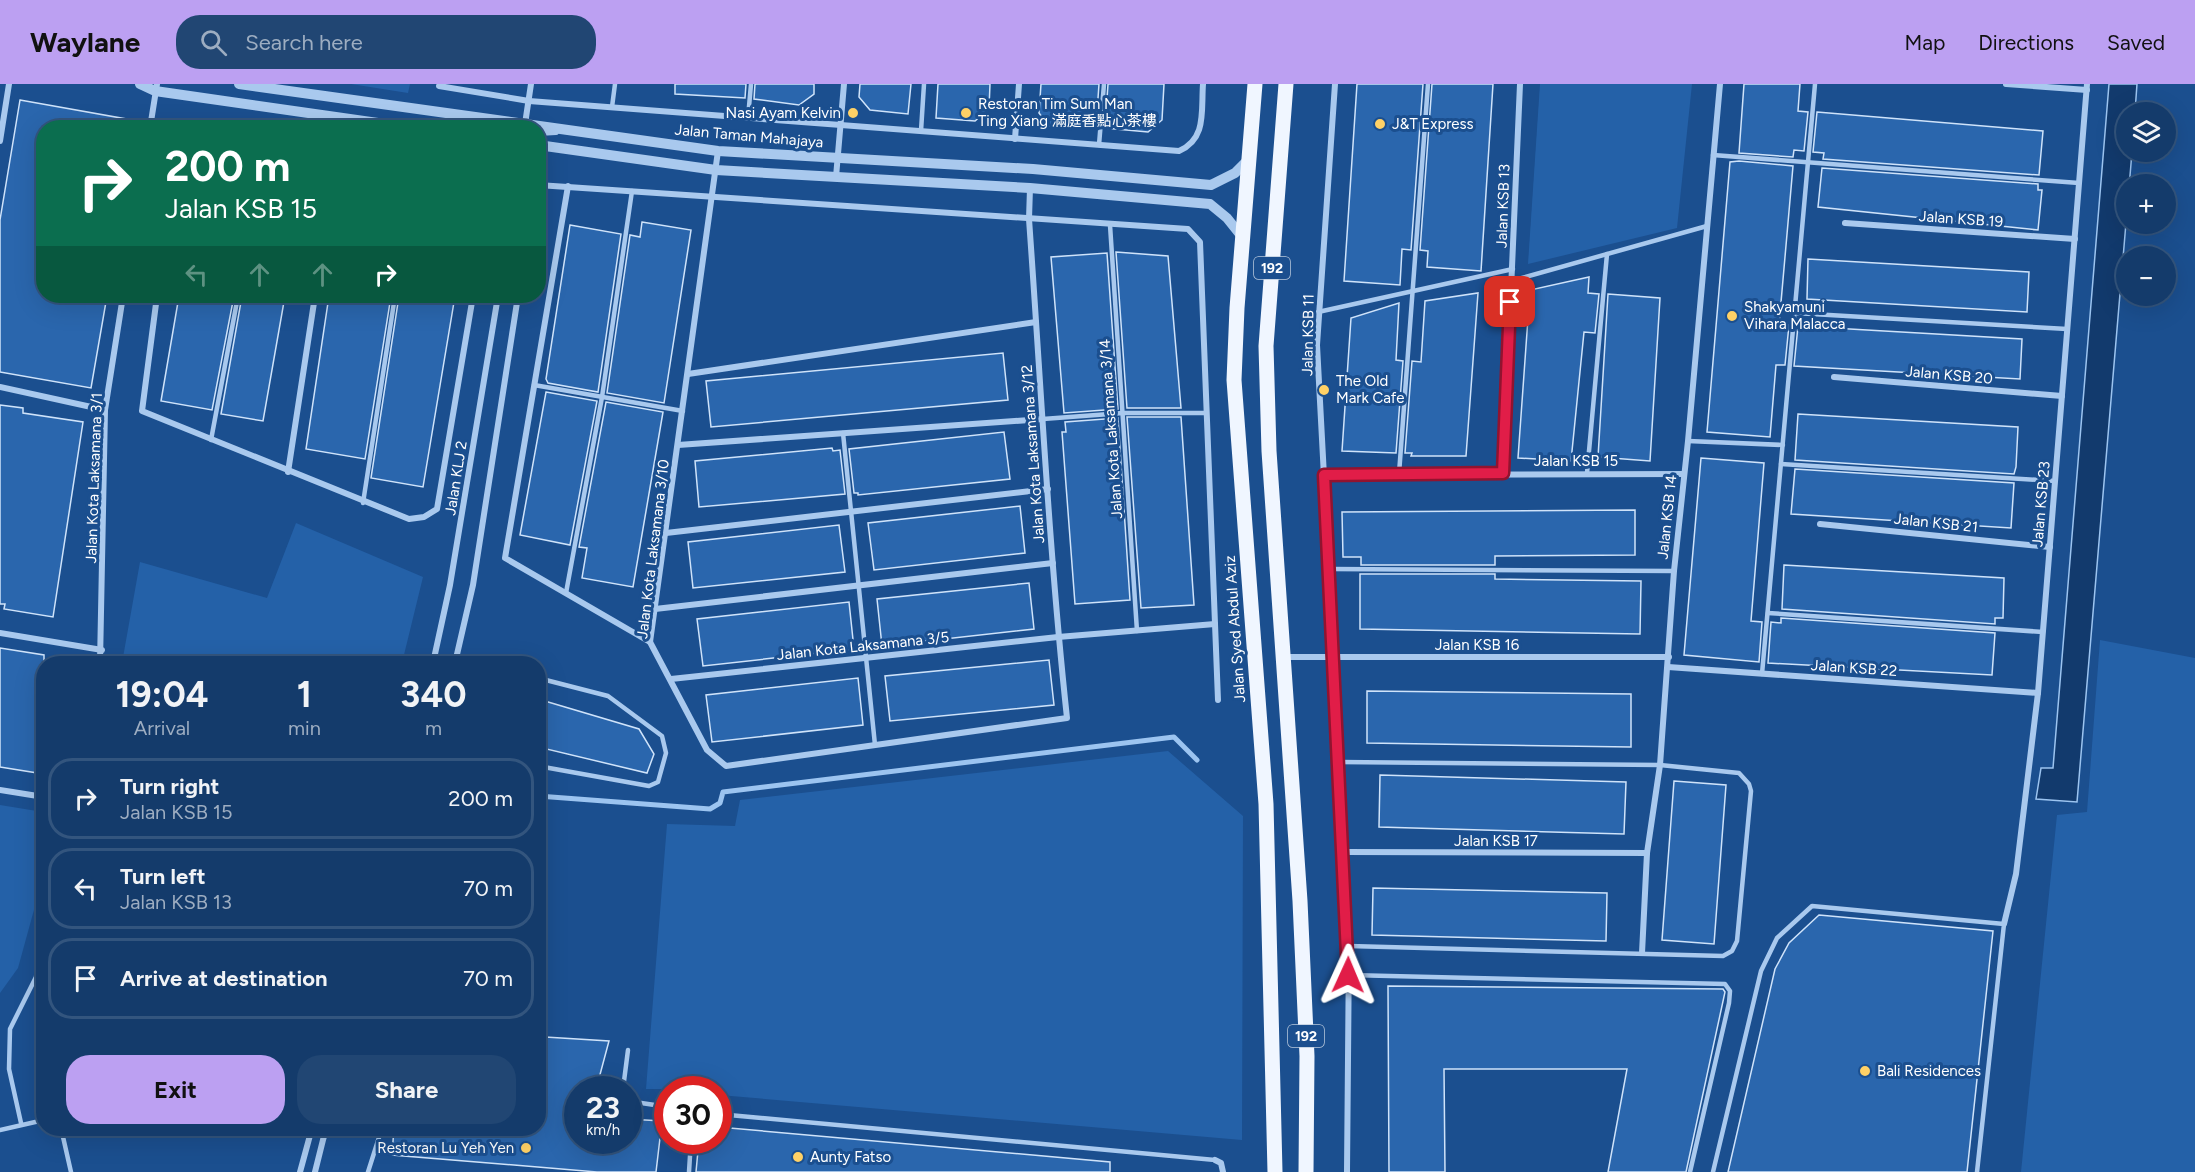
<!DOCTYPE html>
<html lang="en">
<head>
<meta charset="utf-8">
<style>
	:root { --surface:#143b6b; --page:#214673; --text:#f1f3f6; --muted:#9dadc1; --line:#33557e; --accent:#bca0f2 }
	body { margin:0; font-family:Figtree,"Noto Sans SC",sans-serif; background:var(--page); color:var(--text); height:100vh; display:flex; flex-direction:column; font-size:22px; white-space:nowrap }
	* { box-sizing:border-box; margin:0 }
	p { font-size:20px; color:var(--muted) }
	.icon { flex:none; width:33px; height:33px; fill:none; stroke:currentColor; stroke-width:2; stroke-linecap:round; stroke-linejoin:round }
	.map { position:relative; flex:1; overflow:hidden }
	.side { position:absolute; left:36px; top:572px; width:510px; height:480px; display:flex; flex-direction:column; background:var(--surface); border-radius:24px; box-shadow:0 6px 24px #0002,0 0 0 2px var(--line) }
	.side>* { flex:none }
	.hud { position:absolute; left:36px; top:36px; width:510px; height:183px; border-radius:24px; box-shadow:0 6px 24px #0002,0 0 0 2px var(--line); background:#0b6e4f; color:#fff; overflow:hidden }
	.controls { position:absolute; left:2116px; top:18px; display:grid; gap:12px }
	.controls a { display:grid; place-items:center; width:60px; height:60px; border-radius:50%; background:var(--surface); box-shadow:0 6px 24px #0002,0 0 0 2px var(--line); font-size:30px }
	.speed { position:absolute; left:564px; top:992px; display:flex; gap:12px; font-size:30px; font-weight:700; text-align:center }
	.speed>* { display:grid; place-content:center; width:78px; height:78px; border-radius:50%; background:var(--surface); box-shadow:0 6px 24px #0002,0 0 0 2px var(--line); line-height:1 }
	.speed small { font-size:15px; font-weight:400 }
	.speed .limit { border:9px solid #d22; background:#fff; color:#111 }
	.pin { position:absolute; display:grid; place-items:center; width:51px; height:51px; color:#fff; margin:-26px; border-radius:12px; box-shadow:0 3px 9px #0006 }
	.me { position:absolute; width:66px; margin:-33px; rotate:1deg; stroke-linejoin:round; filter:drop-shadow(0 0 4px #0008) }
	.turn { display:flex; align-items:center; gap:21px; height:126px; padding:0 30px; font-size:27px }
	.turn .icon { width:78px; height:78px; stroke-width:2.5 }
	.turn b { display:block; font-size:42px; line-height:51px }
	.lanes { display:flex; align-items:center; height:57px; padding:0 30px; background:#0003; justify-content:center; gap:30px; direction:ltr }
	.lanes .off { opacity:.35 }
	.eta { display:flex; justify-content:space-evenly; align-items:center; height:102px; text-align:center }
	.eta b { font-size:36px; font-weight:700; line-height:42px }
	.cta { display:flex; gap:12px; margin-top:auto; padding:12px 30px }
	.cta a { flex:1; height:69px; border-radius:24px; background:var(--accent); color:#111; font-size:24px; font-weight:700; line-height:69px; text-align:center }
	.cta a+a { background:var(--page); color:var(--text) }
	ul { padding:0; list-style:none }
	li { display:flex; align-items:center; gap:18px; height:81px; margin:0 12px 9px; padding:0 18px; border:3px solid var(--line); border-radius:24px }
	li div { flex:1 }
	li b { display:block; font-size:22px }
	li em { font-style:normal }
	header { display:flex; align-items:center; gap:36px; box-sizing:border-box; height:84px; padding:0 30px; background:var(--accent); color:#111 }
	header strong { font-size:28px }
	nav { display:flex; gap:33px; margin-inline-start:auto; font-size:21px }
	.search { width:420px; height:54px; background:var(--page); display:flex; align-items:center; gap:15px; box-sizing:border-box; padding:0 21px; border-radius:24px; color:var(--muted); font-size:22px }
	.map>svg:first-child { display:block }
	.green { fill:#2461a8 }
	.water { fill:#123a6d; stroke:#9cc4f0; stroke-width:1.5 }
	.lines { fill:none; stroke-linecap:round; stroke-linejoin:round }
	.stream { stroke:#9cc4f0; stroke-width:5 }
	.building { fill:#2a66ad; stroke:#cfe3fa; stroke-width:1.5 }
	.service { stroke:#a9c9ee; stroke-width:4.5 }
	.minor { stroke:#a9c9ee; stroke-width:6 }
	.tertiary { stroke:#a9c9ee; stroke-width:10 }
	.primary { stroke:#f0f6ff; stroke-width:15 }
	.route-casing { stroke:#92132f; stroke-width:15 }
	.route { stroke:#e11d48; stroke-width:10 }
	.poi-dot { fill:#ffd166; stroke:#1b4f8f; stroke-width:2 }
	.labels { text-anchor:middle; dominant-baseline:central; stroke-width:6; stroke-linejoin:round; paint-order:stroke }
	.shield { fill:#1b4f8f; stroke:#bbcadd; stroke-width:1.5 }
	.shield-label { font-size:14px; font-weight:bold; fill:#fff }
	.poi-label { font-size:15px; fill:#fff; stroke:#1b4f8f; text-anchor:start }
	.street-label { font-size:15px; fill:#fff; stroke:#1b4f8f }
</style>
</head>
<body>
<header>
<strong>Waylane</strong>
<div class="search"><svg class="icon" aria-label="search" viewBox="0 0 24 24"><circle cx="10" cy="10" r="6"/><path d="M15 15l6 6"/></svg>Search here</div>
<nav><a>Map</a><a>Directions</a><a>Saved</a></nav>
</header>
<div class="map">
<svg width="2195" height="1088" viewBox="0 0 2195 1088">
	<rect width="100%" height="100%" fill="#1b4f8f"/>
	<g class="green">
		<path d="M351,0h59l-2,9z"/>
		<path d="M1540,0h152l-15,144 -149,36z"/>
		<path d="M296,439l127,54 -21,86h-280l18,-101 127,36z"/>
		<path d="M2100,556l95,18v514h-174l36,-357 30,-3z"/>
		<path d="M1168,667l75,65 -1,324 -523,-45 -1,-6h-72l21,-265 68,2 5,-26z"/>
		<path d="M0,721l43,7v65l-25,91 -18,25z"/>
	</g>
	<path class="water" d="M2109,0h28l-2,28h-8v40h5l-55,650 -41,-3 5,-31h12z"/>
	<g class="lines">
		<path class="stream" d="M538,712l172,13 10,-6 3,-11 451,-55 23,23"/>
	</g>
	<g class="building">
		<path d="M675,0h71l-1,14 -70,-4z"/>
		<path d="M755,0h59v10l-15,11 -45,-6z"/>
		<path d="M860,0h51l-3,30 -38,-4 -11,-13z"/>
		<path d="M938,0h52l-1,25 -14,12 -39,-3z"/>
		<path d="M1041,0h58l-3,43 -47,-1 -10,-13z"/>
		<path d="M1108,0h56l-2,36 -14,12 -43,-4z"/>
		<path d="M1357,0h66l-12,166 -9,-1 -2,36 -56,-4z"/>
		<path d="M1432,0h61l-12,187 -54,-4 1,-16 -8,-1z"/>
		<path d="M1744,0h56l-2,27 10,1 -4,39 -10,-1 -1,7 -54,-4z"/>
		<path d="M20,16l112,20v8h-88v168h63l-16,92 -91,-16v-152z"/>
		<path d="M1817,28l226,19 -4,44 -216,-16 1,-6 -11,-1z"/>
		<path d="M1739,77l54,5 -14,159h10l-4,40h-9l-6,72 -63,-5 23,-270z"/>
		<path d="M1822,84l216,16v6h4l-4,40 -220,-23z"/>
		<path d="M642,138l49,8 -27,173 -57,-10 23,-158 10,2z"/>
		<path d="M570,141l51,9 -23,158 -50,-9 -2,-4z"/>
		<path d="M1116,168l52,4 13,152h-54z"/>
		<path d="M1107,169l11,156 -54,4 -13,-156z"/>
		<path d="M1808,175l221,13 -2,40 -220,-13z"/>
		<path d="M1589,193l-1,16 11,1 -4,39 -11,-1 -13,129 -53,-3 12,-168z"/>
		<path d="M1478,209l-12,163h-55l1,-3h-7l7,-92 9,1 4,-61z"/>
		<path d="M1608,210l52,4 -10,163 -52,-4z"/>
		<path d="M179,212h55l-22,114 -51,-9z"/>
		<path d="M242,212h43l-22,125 -42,-7z"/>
		<path d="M329,212h62l-26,163 -59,-10z"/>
		<path d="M399,212h56l-32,191 -52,-9z"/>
		<path d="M1399,219l-3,57 7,1 -7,92 -54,-2 9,-133z"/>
		<path d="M1798,242l224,13 -2,40 -226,-13z"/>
		<path d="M1003,269l5,47 -297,27 -5,-46z"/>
		<path d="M546,308l51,9 -27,144 -50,-10z"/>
		<path d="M606,318l57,10 -30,175 -51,-9 5,-30 -8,-1z"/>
		<path d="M0,321l23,3v5l60,9 -30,195 -49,-8 1,-5h-5z"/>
		<path d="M1798,330l220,13 -2,40 -2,7 -219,-14z"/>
		<path d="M1127,333h54l13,188 -53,3z"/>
		<path d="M1118,334l12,182 -55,4 -13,-172h4l-1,-10z"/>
		<path d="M1004,348l6,47 -152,16v-2h-4l-5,-44z"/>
		<path d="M832,364l1,3 7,-1 5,44 -146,13 -4,-46z"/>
		<path d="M1701,374l63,5 -13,158 11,1 -3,40 -75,-7z"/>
		<path d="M1795,385l219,14 -3,45 -220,-14z"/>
		<path d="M1020,422l5,47 -151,17 -6,-47z"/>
		<path d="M1635,426v45l-140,1v9h-134v-8h-18l-1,-45z"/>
		<path d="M839,441l6,47 -152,16 -5,-46z"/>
		<path d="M1784,481l220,13 -1,40h-8v6l-213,-15z"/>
		<path d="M1360,490h135v5l146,2 -1,53 -280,-5z"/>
		<path d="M1029,499l5,46 -152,17 -5,-47z"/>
		<path d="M849,518l5,47 -151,17 -6,-47z"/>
		<path d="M1781,534l214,15 -3,42 -224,-12 3,-41 10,1z"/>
		<path d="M0,564l44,7v119l-44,-7z"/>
		<path d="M1049,576l5,45 -164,16 -5,-45z"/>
		<path d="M858,594l5,47 -151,17 -6,-47z"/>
		<path d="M1367,607l264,3v53l-264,-4z"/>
		<path d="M538,615l101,30 15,25 -7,19 -109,-26z"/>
		<path d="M1380,691l246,7 -2,52 -245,-7z"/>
		<path d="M1674,697l52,4 -12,159 -52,-4z"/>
		<path d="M1373,804l234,5 -1,48 -234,-6z"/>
		<path d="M1819,831l174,16 -26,241h-239l47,-203 14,-26z"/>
		<path d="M1388,902l335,3 2,3 -39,180h-78l19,-103h-183l1,103h-56z"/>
		<path d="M545,953l64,4 -11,41 -14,1 -1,6h-5v51h50v-21l34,2 -6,51h-59l-205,-17 2,-27h144v-73z"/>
		<path d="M718,1043l392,35v10h-414l3,-32h19z"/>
	</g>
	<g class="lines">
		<g class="service">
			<path d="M612,23l3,-23"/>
			<path d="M748,34l3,-34"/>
			<path d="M921,47l3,-47"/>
			<path d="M1099,61l5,-61"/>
			<path d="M1713,71l366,28"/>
			<path d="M1110,141l27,406"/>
			<path d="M1511,197l196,-55"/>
			<path d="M1318,228l195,-43"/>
			<path d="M1795,229l272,16"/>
			<path d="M534,301l149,26"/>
			<path d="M1043,335l80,-6h82"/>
			<path d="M843,349l32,312"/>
			<path d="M211,356l27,-144"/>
			<path d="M1688,357l95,4"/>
			<path d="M1781,380l274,17"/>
			<path d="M1587,389l20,-219"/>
			<path d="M1399,390l29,-390"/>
			<path d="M363,419l32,-207"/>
			<path d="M1331,485l343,2"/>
			<path d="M566,509l36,-196 30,-206"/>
			<path d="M1768,529l275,19"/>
			<path d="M457,573l25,6"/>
			<path d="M1762,590l53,-590"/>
			<path d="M538,594l70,18 54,40 4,17 -8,29 -9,4 -111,-20"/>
			<path d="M1339,678l321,3 79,8 10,11 2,7 -14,150 -5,10 -9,5 -374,-10"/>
			<path d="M1348,891l377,9 5,7 -1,12 -39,169"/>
			<path d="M623,1005l5,-39"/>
			<path d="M628,1017l40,6"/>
			<path d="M718,1030l497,46"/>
			<path d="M21,1039l-12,-54 1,-40 26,-52 4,-32 4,-8"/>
			<path d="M61,1044l10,44"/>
			<path d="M0,1046l44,-10"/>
			<path d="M368,1088l14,-44"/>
			<path d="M689,1088l2,-32"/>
			<path d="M1713,1088l48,-201 16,-33 35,-32 192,18 -27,248"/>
		</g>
		<g class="minor">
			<path d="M1335,0l-18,261 32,601 -2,226"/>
			<path d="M2006,0l81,6"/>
			<path d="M439,2l90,15 650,50c28,-12 22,-40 24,-67"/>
			<path d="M525,40l6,-40"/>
			<path d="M150,44l7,-44"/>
			<path d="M538,49l18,-1"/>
			<path d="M1015,55l4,-55"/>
			<path d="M0,57l9,-57"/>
			<path d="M718,67l-68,491 57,108 19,16 341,-48c-18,-166 -26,-333 -38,-499l1,-31"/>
			<path d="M538,79l1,-19"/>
			<path d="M836,93l8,-93"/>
			<path d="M538,101l650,44 12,13 18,458"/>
			<path d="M568,102l-63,372 145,84"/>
			<path d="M1845,139l230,16"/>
			<path d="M157,212l-15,115 267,108 15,-2 13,-8 36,-213"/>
			<path d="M688,290l348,-52"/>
			<path d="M1834,293l228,19"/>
			<path d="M0,303l105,23"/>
			<path d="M678,361l365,-26"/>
			<path d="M288,388l27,-176"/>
			<path d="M1503,389l17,-389"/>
			<path d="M1324,391l360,-1"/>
			<path d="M1820,440l230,23"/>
			<path d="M666,449l382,-44"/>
			<path d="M655,525l398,-46"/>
			<path d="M0,549l102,17"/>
			<path d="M1284,573h385"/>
			<path d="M100,579l5,-253 18,-114"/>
			<path d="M433,579l17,-78 48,-289"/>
			<path d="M455,579l18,-78 45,-289"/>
			<path d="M1668,583l370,26"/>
			<path d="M671,595l387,-42 157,-13"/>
			<path d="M0,706l44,7"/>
			<path d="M1344,768l303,1"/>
			<path d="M2004,840l12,-50 22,-181 49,-609"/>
			<path d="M1642,869l5,-100 13,-88 14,-194 14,-130 32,-357"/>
			<path d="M1215,1076l6,3 2,9"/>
			<path d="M300,1088l12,-44"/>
			<path d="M315,1088l11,-44"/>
		</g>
		<g class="tertiary">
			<path d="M140,0l15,7 258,37"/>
			<path d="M239,0l479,67 315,18 178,16 24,-12 14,-14"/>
			<path d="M538,61l178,25 314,18 180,16 17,14 16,20"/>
		</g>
		<g class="primary">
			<path d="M1255,0l-18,224 -3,72 32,424 9,368"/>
			<path d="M1286,0l-20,262 3,105 31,450 7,155 -1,116"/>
		</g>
	</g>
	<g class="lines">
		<g class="route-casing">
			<path id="route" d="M1348,891l-24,-500 179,-2 7,-171"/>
		</g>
		<use href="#route" class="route"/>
	</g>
	<g class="poi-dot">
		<circle cx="853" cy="29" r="6"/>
		<circle cx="966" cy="29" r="6"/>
		<circle cx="1380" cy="40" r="6"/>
		<circle cx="1732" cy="232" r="6"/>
		<circle cx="1324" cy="306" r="6"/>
		<circle cx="1865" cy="987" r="6"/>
		<circle cx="526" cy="1064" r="6"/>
		<circle cx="798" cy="1073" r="6"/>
	</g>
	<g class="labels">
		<g class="shield">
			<rect x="1254" y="173" width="36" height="22" rx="4.5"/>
			<rect x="1288" y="941" width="36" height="22" rx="4.5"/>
		</g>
		<g class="shield-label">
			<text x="1272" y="184">192</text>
			<text x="1306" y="952">192</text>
		</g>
		<g class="poi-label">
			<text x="978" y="20">Restoran Tim Sum Man<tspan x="978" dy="17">Ting Xiang 滿庭香點心茶樓</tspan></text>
			<text x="841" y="29" text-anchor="end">Nasi Ayam Kelvin</text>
			<text x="1392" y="40">J&amp;T Express</text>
			<text x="1744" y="223">Shakyamuni<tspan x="1744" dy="17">Vihara Malacca</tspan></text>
			<text x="1336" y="297">The Old<tspan x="1336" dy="17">Mark Cafe</tspan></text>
			<text x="1877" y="987">Bali Residences</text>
			<text x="514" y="1064" text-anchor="end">Restoran Lu Yeh Yen</text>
			<text x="810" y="1073">Aunty Fatso</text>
		</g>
		<g class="street-label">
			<text transform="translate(749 52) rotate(5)">Jalan Taman Mahajaya</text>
			<text transform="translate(1503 122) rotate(-88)">Jalan KSB 13</text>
			<text transform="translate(1961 135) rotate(4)">Jalan KSB 19</text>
			<text transform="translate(1308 251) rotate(-89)">Jalan KSB 11</text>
			<text transform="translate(1949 291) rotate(5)">Jalan KSB 20</text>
			<text transform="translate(1111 345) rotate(-94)">Jalan Kota Laksamana 3/14</text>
			<text transform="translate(1033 370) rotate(-94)">Jalan Kota Laksamana 3/12</text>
			<text x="1576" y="377">Jalan KSB 15</text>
			<text transform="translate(94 394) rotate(-88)">Jalan Kota Laksamana 3/1</text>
			<text transform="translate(456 394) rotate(-81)">Jalan KLJ 2</text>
			<text transform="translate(2041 420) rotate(-85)">Jalan KSB 23</text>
			<text transform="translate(1667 433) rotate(-84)">Jalan KSB 14</text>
			<text transform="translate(1936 439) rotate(6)">Jalan KSB 21</text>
			<text transform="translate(653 465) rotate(-83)">Jalan Kota Laksamana 3/10</text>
			<text transform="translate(1235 545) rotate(-94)">Jalan Syed Abdul Aziz</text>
			<text x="1477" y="561">Jalan KSB 16</text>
			<text transform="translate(863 562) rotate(-6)">Jalan Kota Laksamana 3/5</text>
			<text transform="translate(1854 584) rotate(4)">Jalan KSB 22</text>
			<text x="1496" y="757">Jalan KSB 17</text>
		</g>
	</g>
</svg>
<div class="controls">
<a><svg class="icon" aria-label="layers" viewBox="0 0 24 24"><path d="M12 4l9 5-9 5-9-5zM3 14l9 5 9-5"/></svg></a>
<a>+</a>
<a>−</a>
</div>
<div class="speed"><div>23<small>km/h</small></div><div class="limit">30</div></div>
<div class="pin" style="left:1510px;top:218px;background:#d93025"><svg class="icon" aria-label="arrive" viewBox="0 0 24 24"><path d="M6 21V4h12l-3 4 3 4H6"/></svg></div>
<svg class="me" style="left:1348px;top:891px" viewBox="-20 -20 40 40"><path d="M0-17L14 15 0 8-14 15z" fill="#e11d48" stroke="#fff" stroke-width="4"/></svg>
<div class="hud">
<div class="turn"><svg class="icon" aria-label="right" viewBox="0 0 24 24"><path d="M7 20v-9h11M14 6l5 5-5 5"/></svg><div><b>200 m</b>Jalan KSB 15</div></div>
<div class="lanes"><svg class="icon off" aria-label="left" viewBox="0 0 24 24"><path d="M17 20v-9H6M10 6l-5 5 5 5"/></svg><svg class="icon off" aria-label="ahead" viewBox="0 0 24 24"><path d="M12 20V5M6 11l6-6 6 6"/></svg><svg class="icon off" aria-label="ahead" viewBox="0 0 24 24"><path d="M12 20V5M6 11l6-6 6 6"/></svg><svg class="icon" aria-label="right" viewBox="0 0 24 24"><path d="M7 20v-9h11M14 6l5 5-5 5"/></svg></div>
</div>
<section class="side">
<div class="eta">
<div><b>19:04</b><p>Arrival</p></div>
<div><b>1</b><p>min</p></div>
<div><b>340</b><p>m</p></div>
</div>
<ul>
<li><svg class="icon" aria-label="right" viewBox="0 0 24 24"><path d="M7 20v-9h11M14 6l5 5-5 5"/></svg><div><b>Turn right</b><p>Jalan KSB 15</p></div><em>200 m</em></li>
<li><svg class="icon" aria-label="left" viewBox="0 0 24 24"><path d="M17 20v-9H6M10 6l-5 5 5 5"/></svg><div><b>Turn left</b><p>Jalan KSB 13</p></div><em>70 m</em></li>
<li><svg class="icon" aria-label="arrive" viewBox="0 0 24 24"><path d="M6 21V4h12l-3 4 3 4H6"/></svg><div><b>Arrive at destination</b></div><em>70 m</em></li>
</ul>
<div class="cta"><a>Exit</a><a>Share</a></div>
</section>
</div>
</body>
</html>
